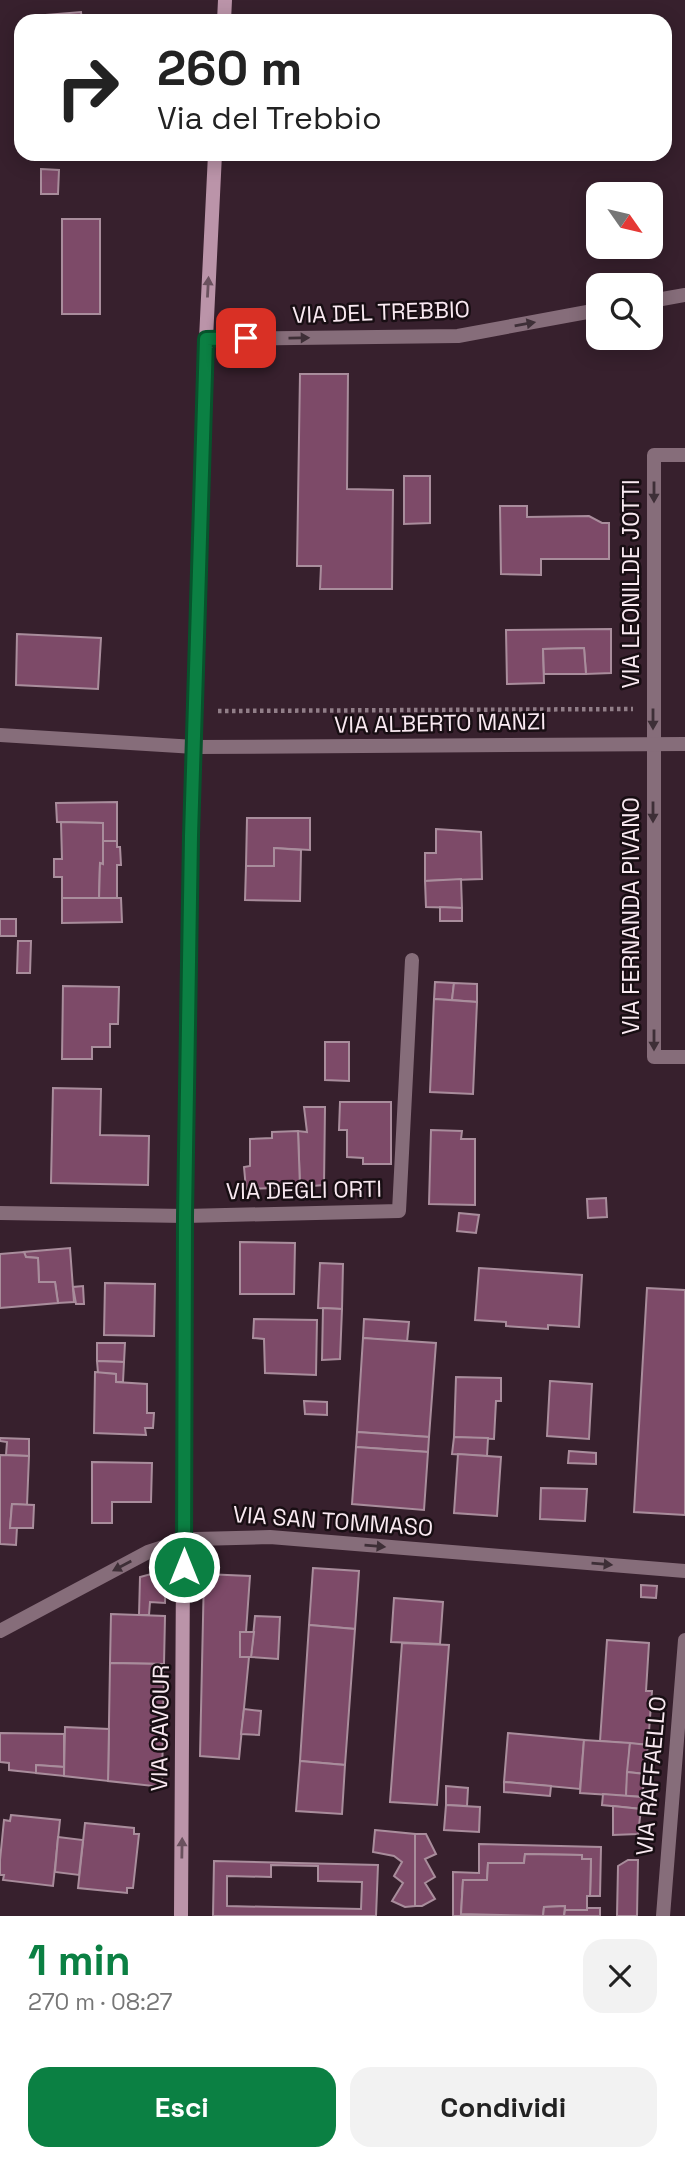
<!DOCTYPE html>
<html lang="it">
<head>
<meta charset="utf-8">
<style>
	:root { --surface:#fff; --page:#f2f2f2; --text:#222; --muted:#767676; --accent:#0b8043 }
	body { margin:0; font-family:"Space Grotesk",sans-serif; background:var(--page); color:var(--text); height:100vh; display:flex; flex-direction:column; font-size:26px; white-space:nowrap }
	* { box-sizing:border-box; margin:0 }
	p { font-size:23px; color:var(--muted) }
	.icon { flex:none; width:38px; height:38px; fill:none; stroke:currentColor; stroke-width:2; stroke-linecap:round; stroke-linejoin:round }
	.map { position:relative; height:1916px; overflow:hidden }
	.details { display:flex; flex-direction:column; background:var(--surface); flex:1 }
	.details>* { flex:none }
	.top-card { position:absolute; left:14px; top:14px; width:658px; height:147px; border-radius:21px; box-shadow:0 4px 18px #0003; background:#fff; color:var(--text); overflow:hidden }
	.needle { width:46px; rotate:124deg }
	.buttons { position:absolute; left:586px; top:182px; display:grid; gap:14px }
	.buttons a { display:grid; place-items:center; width:77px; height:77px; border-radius:14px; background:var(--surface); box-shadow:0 4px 18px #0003; font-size:35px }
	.pin { position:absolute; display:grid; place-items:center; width:60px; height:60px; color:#fff; margin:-30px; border-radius:14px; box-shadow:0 4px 10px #0006 }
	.me { position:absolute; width:77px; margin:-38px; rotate:0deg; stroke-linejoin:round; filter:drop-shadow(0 0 5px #0008) }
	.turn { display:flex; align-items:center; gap:24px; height:147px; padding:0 28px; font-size:32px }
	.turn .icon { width:91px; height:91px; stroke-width:2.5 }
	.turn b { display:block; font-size:49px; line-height:60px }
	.round { display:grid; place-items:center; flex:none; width:74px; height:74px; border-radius:21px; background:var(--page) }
	.head { display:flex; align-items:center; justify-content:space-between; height:119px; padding:0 28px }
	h1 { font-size:42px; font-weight:700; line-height:52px; color:var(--accent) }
	.cta { display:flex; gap:14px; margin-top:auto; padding:14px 28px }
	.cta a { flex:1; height:80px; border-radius:21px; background:var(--accent); color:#fff; font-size:28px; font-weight:700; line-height:80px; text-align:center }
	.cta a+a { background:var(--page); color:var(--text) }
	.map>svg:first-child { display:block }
	.building { fill:#7d4a68; stroke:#a98d9c; stroke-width:2; fill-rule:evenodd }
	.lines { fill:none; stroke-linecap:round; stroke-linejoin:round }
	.path { stroke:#917e88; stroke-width:4.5; stroke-dasharray:3.5 3.5; stroke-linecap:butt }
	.street { stroke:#866d7a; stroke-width:14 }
	.secondary { stroke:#bb94a9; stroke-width:14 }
	.oneway { fill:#6a515e }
	.oneway2 { fill:#3e2f37 }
	.route-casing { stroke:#07532c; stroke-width:18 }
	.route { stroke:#0b8043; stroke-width:12 }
	.labels { text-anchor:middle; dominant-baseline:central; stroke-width:5; stroke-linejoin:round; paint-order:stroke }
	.street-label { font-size:23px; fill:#f9e9f1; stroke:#180e13 }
</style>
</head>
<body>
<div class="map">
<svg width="685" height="1916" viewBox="0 0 685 1916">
	<rect width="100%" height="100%" fill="#37202d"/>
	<g class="building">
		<path d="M81,12l1,9h-47l-1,-5z"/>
		<path d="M41,169l18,1 -1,24h-17z"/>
		<rect x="62" y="219" width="38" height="95"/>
		<path d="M300,374h48l-1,115 46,1 -1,99h-72l1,-23h-24z"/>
		<path d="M404,476h26v47l-26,1z"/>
		<path d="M500,506h27v11l62,-1 13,7h7v36h-68v16l-40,-1z"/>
		<path d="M611,629v44l-25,1 -2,-26 -41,1 1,34 -37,1 -1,-54z"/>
		<path d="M17,634l84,4 -3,51 -82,-4z"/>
		<path d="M584,648l2,26h-42l-1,-25z"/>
		<path d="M117,802v39h-14v-18l-46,-1 -1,-19z"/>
		<path d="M247,818h63v32l-36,-2v18h-28z"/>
		<path d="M61,822l42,1v41l-3,-1 -1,36 -37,-1v-21h-8v-18h8z"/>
		<path d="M436,829l45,3 1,47 -57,2v-28h11z"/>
		<path d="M103,841h14v6h3l1,18h-4v34h-18l1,-36 3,1z"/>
		<path d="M274,848l27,2 -1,51 -55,-1 1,-34h28z"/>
		<path d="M461,879l1,29 -36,-1 -1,-26z"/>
		<path d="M62,898h59l1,24 -60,1z"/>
		<path d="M440,907l22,1v13h-22z"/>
		<rect x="0" y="919" width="16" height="17"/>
		<path d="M18,941h13l-1,32h-13z"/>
		<path d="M435,982l19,1 -2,17 -18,-1z"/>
		<path d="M454,983l23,1v18l-25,-2z"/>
		<path d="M63,986l56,1 -1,37h-8v23h-18v12h-30z"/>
		<path d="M434,999l43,3 -4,92 -43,-2z"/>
		<path d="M325,1042h24v39l-24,-1z"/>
		<path d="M53,1088l48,1 -1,46 49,1 -1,49 -97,-2z"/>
		<path d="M340,1102h51v62h-28v-6l-16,-1v-27h-8z"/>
		<path d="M304,1107h21l-1,78 -24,2 -2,-56 9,1z"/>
		<path d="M431,1130l31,1 -1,8h14v66l-46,-1z"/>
		<path d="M298,1131l2,56 -54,2 -2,-22 6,-1v-27l22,-1v-6z"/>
		<path d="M606,1198l1,19 -19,1 -1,-19z"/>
		<path d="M459,1213l20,2 -3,18 -19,-2z"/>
		<path d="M240,1242l55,1 -1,51h-54z"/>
		<path d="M70,1248l4,54 -16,1 -3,-21h-16l-1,-24 -12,-1 -2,-5z"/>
		<path d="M24,1252l2,5 12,1 1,24h16l3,21 -58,5v-54z"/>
		<path d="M320,1263l23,1 -1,45 -24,-1z"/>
		<path d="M479,1268l103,7 -3,52 -31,-2v4l-42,-3v-4l-31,-2z"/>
		<path d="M105,1283l50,1 -1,52 -50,-1z"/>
		<path d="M83,1286l1,18h-8l-3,-17z"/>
		<path d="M647,1288l38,2v225l-51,-3z"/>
		<path d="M323,1308l19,1 -2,50 -18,1z"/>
		<path d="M254,1319l63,1 -1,55 -51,-2 -1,-34 -11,-1z"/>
		<path d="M364,1319l45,3 -2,20 -44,-4z"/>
		<path d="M363,1338l73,5 -7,94 -72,-5z"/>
		<path d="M97,1343h28l-1,19 -27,-1z"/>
		<path d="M97,1361l27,1 -1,20h-7v-8l-18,-1z"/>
		<path d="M95,1372l21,2v8l31,2v29h7l-1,15h-8l1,7 -52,-2z"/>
		<path d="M456,1377l45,1v23h-5l-2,38 -40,-2z"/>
		<path d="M550,1381l42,3 -3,55 -42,-3z"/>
		<path d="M304,1401l23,1v13l-22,-1z"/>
		<path d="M357,1432l72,5 -1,15 -72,-5z"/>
		<path d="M454,1437l34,1 -1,18 -35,-2z"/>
		<path d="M0,1438l29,1v17l-23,-1 1,-13 -7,-1z"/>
		<path d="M356,1447l72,5 -4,58 -72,-6z"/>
		<path d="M569,1451l27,2v11l-28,-1z"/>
		<path d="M458,1454l43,3 -4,59 -43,-3z"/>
		<path d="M0,1455l29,1 -2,49 -15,-1 -2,24 7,-1 -1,18 -16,-1z"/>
		<path d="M92,1462l60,1 -1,39h-39v21h-20z"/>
		<path d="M541,1488l46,1 -2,32 -45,-2z"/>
		<path d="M12,1504l22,1 -1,23h-23z"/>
		<path d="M313,1568l46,3 -4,58 -46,-4z"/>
		<path d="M166,1570l-1,33 -15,-1 -1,13h-10l1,-38z"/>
		<path d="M204,1574l46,2 -4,56h-6v25h9l-10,102 -39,-3z"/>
		<path d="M641,1585l16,1 -1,12 -15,-1z"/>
		<path d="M394,1598l49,4 -3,42 -49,-2z"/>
		<path d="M111,1614l54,2 -1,48 -54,-1z"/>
		<path d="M255,1616l25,1 -2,42 -27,-2z"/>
		<path d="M309,1625l46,4 -10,136 -45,-4z"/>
		<path d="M240,1632h14l-3,25h-11z"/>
		<path d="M607,1640l42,3 -3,48h6l-4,54 -48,-4z"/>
		<path d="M402,1643l47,2 -12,160 -47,-3z"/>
		<path d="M110,1663l54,1 -2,123 -54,-6z"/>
		<path d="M244,1709l17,2 -2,24 -18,-1z"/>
		<path d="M65,1727l44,2 -1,52 -44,-5z"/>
		<path d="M0,1733l64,1v33l-28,-2v8l-27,-3v-7l-9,-1z"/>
		<path d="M508,1733l76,7 -4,49 -76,-7z"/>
		<path d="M584,1740l46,3 -4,53 -46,-3z"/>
		<path d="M630,1743l18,2 -3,29 -18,-2z"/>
		<path d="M300,1761l45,4 -3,49 -46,-3z"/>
		<path d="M36,1765l28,2v9l-28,-3z"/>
		<path d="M627,1772l18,2 -3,23 -16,-1z"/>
		<path d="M504,1782l47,4 -1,10 -46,-4z"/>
		<path d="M446,1786l22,2 -1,18 -21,-1z"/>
		<path d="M603,1794l39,3 -1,12 -39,-4z"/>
		<path d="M446,1805l34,2 -1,25 -35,-2z"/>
		<path d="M613,1806l28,3 -3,25 -25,1z"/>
		<path d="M11,1815l49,5 -7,66 -50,-6 1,-5h-4v-15l4,-40 6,1z"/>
		<path d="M85,1823l49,5v6h5l-6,54h-6v5l-49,-5z"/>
		<path d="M375,1830l40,4v72l-10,1 -13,-6 11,-18 -9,-7 8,-14 -8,-6 -21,-4z"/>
		<path d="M415,1834h11l10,20 -11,5 10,18 -10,6 10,16 -13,7h-7z"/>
		<path d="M58,1837l25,3 -4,35 -24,-3z"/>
		<path d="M479,1844l122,3 -1,49h-10l1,-37h-9v-4l-57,-1 -1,9h-36l-1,17h-24l-2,34 62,2h-70v-44l26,1z"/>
		<path d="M525,1854l57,1v4h9l-1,37h-3v14h-22v-4l-21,1 -1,9 -82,-2 2,-34h24l1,-17h36z"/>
		<path d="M628,1860h10l-1,56h-20l1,-50z"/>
		<path d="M214,1861l164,4 -2,51h-163zM271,1865l47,1v15l44,1 -1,27 -134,-3v-30l44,1z"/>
		<path d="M565,1906l-1,10h-21l1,-9z"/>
		<path d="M587,1908h13v8h-36l1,-6h22z"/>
	</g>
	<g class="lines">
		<path class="path" d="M218,711l415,-2"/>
		<g class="street">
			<path d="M651,301l34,-6"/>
			<path d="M206,339l252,-3 140,-26"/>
			<path d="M685,455h-31v602h31"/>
			<path d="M0,735l195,12 490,-3"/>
			<path d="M0,1213l185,3 214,-5 13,-251"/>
			<path d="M0,1631l148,-79 37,-12 11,-1 74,-2 415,34"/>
			<path d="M663,1916l22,-276"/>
		</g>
		<g class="secondary">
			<path d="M224,21l1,-21"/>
			<path d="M181,1916l4,-700 6,-407 4,-62 11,-408 9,-185"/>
		</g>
	</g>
	<defs><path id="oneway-solid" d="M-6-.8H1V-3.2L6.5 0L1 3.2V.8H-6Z" transform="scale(1.75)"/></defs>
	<g class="oneway">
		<use href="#oneway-solid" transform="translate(208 287) rotate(-87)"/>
		<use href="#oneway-solid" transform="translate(182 1848) rotate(-89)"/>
	</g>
	<g class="oneway2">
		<use href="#oneway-solid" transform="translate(525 324) rotate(-10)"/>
		<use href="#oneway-solid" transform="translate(299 338) rotate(-1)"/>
		<use href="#oneway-solid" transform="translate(654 492) rotate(90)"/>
		<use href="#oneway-solid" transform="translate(653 719) rotate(90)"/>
		<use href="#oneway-solid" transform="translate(653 812) rotate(90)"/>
		<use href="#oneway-solid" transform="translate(654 1040) rotate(90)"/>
		<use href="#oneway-solid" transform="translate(375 1546) rotate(5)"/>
		<use href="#oneway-solid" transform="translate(602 1564) rotate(5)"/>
		<use href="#oneway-solid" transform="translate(122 1566) rotate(152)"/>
	</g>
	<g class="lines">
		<g class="route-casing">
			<path id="route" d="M184,1567l1,-351 6,-380 15,-497 40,-1"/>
		</g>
		<use href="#route" class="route"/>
	</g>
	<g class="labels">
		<g class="street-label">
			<text transform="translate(381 312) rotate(-2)">VIA DEL TREBBIO</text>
			<text transform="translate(631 584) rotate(-90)">VIA LEONILDE JOTTI</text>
			<text transform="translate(440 723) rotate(-1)">VIA ALBERTO MANZI</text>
			<text transform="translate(631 916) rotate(-90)">VIA FERNANDA PIVANO</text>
			<text transform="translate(304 1190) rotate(-1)">VIA DEGLI ORTI</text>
			<text transform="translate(333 1521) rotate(4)">VIA SAN TOMMASO</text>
			<text transform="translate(160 1728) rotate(-89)">VIA CAVOUR</text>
			<text transform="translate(651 1776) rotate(-85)">VIA RAFFAELLO</text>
		</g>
	</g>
</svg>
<div class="buttons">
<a><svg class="needle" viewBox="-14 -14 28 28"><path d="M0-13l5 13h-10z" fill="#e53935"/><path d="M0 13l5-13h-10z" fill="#767676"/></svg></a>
<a><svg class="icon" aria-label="search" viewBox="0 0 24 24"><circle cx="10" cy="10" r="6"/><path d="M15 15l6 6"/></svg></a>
</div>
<div class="pin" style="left:246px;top:338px;background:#d93025"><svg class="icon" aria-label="arrive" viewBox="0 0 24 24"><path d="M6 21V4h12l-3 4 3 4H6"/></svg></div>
<svg class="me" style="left:184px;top:1567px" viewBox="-20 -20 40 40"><circle r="17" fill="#0b8043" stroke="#fff" stroke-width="3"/><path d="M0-11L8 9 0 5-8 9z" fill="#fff"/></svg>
<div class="top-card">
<div class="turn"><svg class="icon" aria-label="right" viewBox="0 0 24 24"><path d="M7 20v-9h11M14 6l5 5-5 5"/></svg><div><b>260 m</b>Via del Trebbio</div></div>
</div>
</div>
<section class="details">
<div class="head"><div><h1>1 min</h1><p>270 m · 08:27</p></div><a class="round"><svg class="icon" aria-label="close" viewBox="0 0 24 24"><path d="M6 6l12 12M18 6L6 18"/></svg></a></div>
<div class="cta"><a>Esci</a><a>Condividi</a></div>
</section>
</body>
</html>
